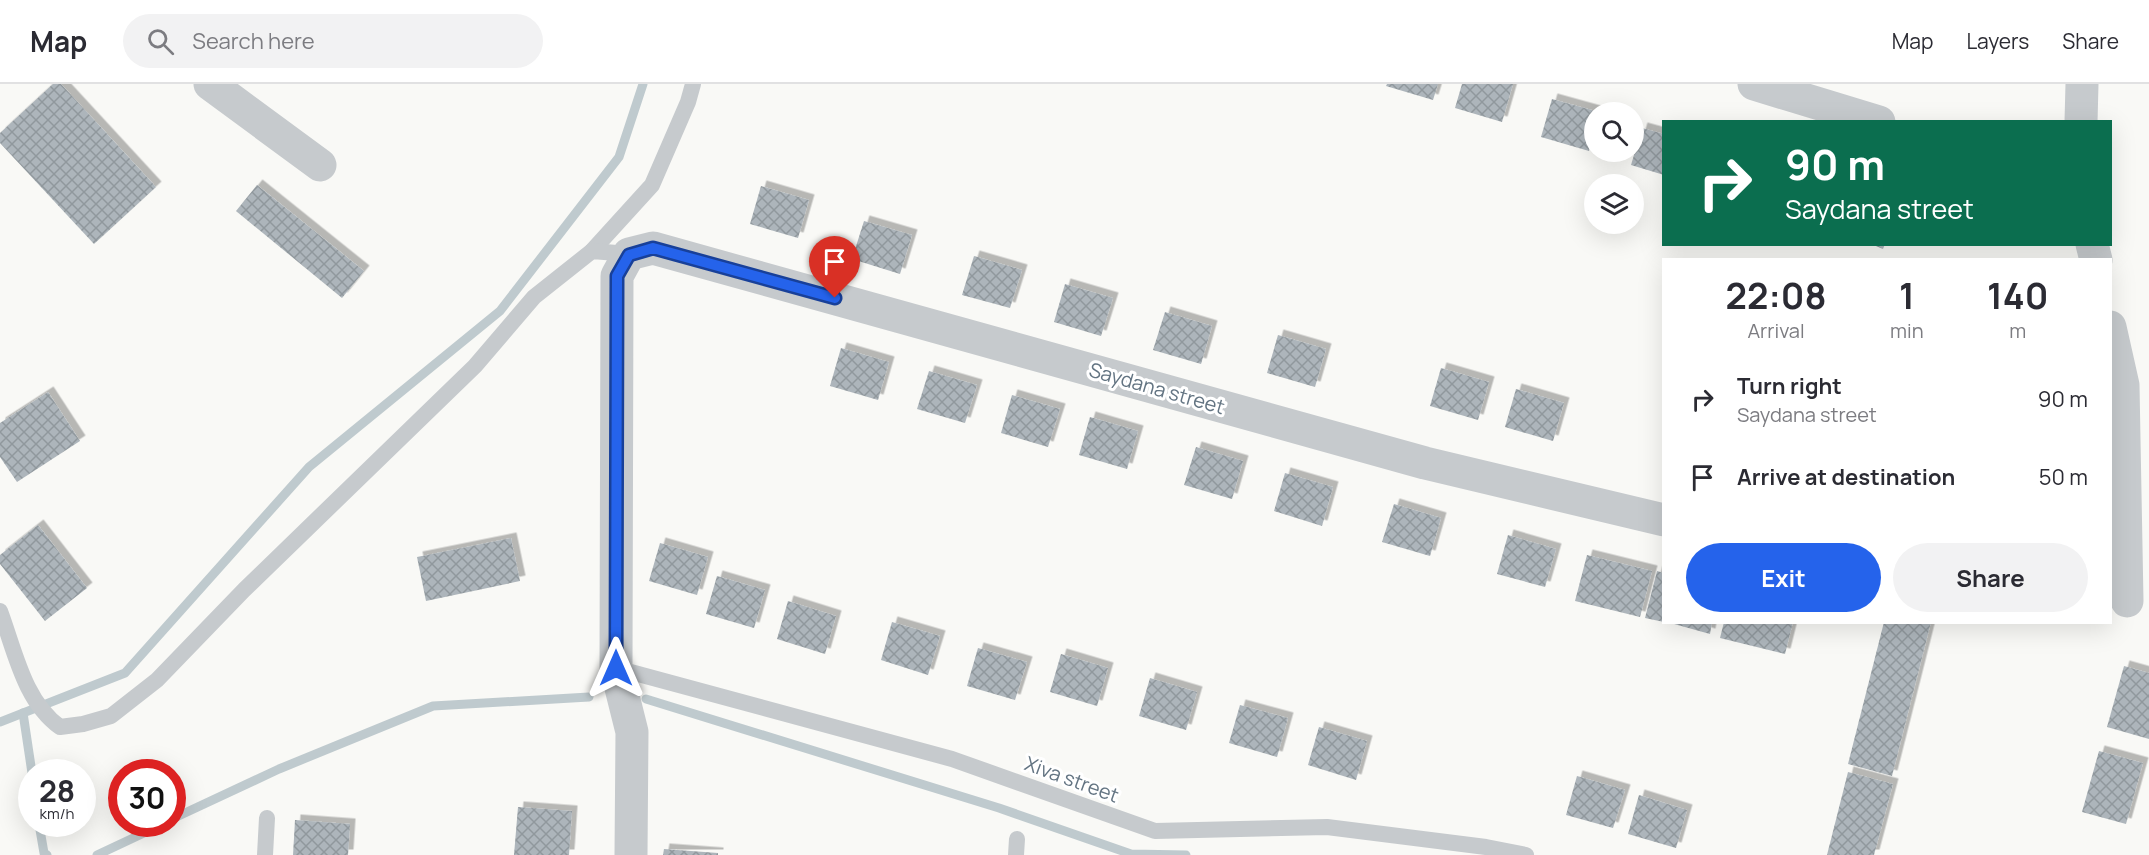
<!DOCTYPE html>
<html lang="en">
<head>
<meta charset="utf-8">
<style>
	:root { --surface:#fff; --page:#f2f2f3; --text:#2b2b33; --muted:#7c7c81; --line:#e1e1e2; --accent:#2563eb }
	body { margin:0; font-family:Manrope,sans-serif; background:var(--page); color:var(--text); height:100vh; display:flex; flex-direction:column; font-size:22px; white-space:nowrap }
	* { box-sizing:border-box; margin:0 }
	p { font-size:20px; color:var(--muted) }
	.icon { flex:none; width:33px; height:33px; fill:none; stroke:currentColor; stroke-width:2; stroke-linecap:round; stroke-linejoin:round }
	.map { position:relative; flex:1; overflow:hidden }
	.sheet { position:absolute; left:1662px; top:174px; width:450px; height:366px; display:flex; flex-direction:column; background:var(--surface); border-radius:0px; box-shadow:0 6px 24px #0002 }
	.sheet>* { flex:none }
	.guide { position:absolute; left:1662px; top:36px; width:450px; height:126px; border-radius:0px; box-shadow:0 6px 24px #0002; background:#0b6e4f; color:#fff; overflow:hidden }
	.fabs { position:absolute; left:1584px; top:18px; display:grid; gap:12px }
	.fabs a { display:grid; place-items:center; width:60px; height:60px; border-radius:50%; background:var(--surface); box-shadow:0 6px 24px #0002; font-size:30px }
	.speed { position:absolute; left:18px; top:675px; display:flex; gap:12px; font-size:30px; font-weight:700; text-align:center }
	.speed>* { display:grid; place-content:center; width:78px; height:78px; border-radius:50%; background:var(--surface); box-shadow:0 6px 24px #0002; line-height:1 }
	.speed small { font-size:15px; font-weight:400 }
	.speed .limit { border:9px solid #d22; background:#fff; color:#111 }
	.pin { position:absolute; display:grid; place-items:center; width:51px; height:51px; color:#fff; margin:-62px -26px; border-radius:50% 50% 50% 0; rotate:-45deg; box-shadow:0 0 6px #0007 }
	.pin .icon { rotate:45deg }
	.me { position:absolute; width:66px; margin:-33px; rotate:0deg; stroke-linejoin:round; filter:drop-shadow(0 0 4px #0008) }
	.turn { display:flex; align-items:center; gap:21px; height:126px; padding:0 24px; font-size:27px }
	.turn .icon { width:78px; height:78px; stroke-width:2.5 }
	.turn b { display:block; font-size:42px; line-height:51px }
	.eta { display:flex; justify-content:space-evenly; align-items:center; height:102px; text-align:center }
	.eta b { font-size:36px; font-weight:700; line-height:42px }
	.button { display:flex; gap:12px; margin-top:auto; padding:12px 24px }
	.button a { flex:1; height:69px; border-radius:36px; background:var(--accent); color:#fff; font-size:24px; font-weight:700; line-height:69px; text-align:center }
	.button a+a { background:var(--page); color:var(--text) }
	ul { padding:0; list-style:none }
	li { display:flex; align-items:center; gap:18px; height:78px; padding:0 24px }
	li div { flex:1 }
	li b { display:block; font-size:22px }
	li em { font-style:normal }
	header { display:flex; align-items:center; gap:36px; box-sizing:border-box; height:84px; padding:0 30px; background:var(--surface); border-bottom:2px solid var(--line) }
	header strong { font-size:28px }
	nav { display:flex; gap:33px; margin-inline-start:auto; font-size:21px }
	.search { width:420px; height:54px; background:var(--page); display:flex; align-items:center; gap:15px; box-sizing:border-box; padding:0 21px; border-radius:33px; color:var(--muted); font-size:22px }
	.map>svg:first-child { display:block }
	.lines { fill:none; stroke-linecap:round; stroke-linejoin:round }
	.stream { stroke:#bfcace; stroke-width:9 }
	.building { fill:url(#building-cross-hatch); filter:url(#shadow) }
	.lane { stroke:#c6cacd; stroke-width:16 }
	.street { stroke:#c6cacd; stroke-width:33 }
	.route-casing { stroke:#184099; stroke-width:15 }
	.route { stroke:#2563eb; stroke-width:10 }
	.labels { text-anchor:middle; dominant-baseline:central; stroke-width:6; stroke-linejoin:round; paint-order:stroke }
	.street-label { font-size:20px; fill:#637482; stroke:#fff }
</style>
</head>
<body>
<header>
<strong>Map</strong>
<div class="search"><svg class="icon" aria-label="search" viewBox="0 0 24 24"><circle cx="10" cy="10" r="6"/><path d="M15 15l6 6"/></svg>Search here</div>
<nav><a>Map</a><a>Layers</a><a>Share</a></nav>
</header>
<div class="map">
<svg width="2149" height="771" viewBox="0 0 2149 771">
	<defs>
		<pattern id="building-cross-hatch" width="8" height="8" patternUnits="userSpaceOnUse" patternTransform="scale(1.5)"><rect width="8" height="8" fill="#adb5bb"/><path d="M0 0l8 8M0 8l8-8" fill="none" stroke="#90989d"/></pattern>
		<filter id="shadow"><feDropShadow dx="5.5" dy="-5.5" stdDeviation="0" flood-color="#0004"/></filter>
	</defs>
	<rect width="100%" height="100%" fill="#f9f9f6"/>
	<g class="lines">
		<g class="stream">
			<path d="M646,615l353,109 132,46 55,1"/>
			<path d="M23,629l9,60"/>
			<path d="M0,638l125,-49 184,-206 191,-156 119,-154 24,-73"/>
			<path d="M172,735l107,-50 154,-63 156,-9"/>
			<path d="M39,740l5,29 3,2"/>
			<path d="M97,771l66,-31"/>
		</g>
	</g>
	<g class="building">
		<path d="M53,0h8l95,103 -62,57 -94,-101v-10z"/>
		<path d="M1387,0h51l-5,16 -47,-14z"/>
		<path d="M1462,0h51l-11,38 -47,-14z"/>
		<path d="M1552,15l47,13h-5v20l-5,19 -48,-14z"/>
		<path d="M1642,44l22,6v41l-33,-10z"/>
		<path d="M257,101l107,86 -22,27 -106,-87z"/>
		<path d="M761,102l48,14 -11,38 -48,-14z"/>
		<path d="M864,137l48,14 -12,39 -48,-15z"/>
		<path d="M1871,160h14l-2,5z"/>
		<path d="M974,172l48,14 -12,38 -48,-13z"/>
		<path d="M1065,200l48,14 -12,38 -47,-14z"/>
		<path d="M1165,228l47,14 -11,38 -48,-14z"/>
		<path d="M1278,251l48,14 -11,38 -48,-14z"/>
		<path d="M841,264l48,14 -11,38 -48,-14z"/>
		<path d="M1441,284l48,14 -11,38 -48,-14z"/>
		<path d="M929,287l48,14 -12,38 -48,-14z"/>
		<path d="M1516,305l48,14 -11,38 -48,-14z"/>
		<path d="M48,308l32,49 -63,41 -17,-25v-34z"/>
		<path d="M1012,311l48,14 -12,38 -47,-14z"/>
		<path d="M1090,333l48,14 -11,38 -48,-14z"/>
		<path d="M1196,363l47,14 -11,38 -48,-14z"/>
		<path d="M1285,389l48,14 -11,39 -48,-15z"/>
		<path d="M1394,420l47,14 -11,38 -48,-14z"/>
		<path d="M38,441l49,63 -42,33 -45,-57v-9z"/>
		<path d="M1508,451l48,14 -11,38 -48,-13z"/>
		<path d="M511,454l9,43 -94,20 -9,-44z"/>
		<path d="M660,459l48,14 -11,38 -48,-14z"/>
		<path d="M1587,471l65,16 -12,46 -65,-16z"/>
		<path d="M1657,487l7,2v49l-19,-4z"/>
		<path d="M717,492l48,14 -11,38 -48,-14z"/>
		<path d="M788,517l48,15 -11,38 -48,-15z"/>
		<path d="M892,538l48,14 -12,39 -47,-15z"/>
		<path d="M1667,538h45l-2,12z"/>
		<path d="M1724,538h69l-8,32 -65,-16z"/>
		<path d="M1884,538h47l-39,154 -44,-12z"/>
		<path d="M978,564l49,14 -12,38 -48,-14z"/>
		<path d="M1061,570l47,14 -11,38 -47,-14z"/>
		<path d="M2124,582l25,7v66l-42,-12z"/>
		<path d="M1150,594l47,14 -11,38 -47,-14z"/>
		<path d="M1240,621l48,13 -11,39 -48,-14z"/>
		<path d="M1319,643l48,14 -11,39 -48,-15z"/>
		<path d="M2099,667l44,12 -17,61 -44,-12z"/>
		<path d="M1848,688l45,12 -19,71h-47z"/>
		<path d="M1577,692l48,14 -12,38 -47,-13z"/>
		<path d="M1639,711l48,15 -11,38 -48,-14z"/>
		<path d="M518,723l54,4 -3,44h-55z"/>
		<path d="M295,736l55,4 -2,31h-55z"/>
		<path d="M664,765l54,4v2h-55z"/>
	</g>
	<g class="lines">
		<g class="lane">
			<path d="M592,167l60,-66 36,-83 5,-18"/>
			<path d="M0,527c15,40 24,90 60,116l23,-3 28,-8 46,-36 87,-90 231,-224 59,-69 58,-46 37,3"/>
			<path d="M616,584l336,91 203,72 172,-4 159,20 40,8"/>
			<path d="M265,771l2,-37"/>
			<path d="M1016,771l1,-16"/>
		</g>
		<g class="street">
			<path d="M210,0l110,81"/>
			<path d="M1754,0l125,38"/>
			<path d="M2081,38l1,-38"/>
			<path d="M2092,160l4,16"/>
			<path d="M2110,243l13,58 4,216"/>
			<path d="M631,771l1,-123 -16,-64 1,-392 12,-22 24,-6 772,215 239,57"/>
		</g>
	</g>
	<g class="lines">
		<g class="route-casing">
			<path id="route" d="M616,584l1,-392 12,-21 24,-7 182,50"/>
		</g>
		<use href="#route" class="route"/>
	</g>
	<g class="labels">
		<g class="street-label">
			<text transform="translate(1157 304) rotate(16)">Saydana street</text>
			<text transform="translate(1072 695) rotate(20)">Xiva street</text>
		</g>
	</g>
</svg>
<div class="fabs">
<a><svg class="icon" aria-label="search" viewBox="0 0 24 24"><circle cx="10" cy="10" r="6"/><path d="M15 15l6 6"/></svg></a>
<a><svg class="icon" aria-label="layers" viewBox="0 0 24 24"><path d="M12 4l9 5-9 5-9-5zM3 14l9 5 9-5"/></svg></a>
</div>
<div class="speed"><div>28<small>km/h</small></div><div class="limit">30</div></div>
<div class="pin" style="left:835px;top:214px;background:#d93025"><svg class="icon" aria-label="arrive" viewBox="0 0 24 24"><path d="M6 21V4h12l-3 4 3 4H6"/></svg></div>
<svg class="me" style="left:616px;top:584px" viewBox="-20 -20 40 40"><path d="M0-17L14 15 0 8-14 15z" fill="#2563eb" stroke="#fff" stroke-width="4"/></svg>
<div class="guide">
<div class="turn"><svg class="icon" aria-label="right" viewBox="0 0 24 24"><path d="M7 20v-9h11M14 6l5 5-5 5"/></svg><div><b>90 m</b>Saydana street</div></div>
</div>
<section class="sheet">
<div class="eta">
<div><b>22:08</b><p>Arrival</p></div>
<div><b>1</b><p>min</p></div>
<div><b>140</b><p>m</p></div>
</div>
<ul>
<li><svg class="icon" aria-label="right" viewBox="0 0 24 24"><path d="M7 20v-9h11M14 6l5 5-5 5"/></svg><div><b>Turn right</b><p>Saydana street</p></div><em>90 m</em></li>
<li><svg class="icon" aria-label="arrive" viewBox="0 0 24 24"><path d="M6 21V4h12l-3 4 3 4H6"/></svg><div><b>Arrive at destination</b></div><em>50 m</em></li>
</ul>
<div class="button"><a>Exit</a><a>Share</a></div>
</section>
</div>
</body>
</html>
